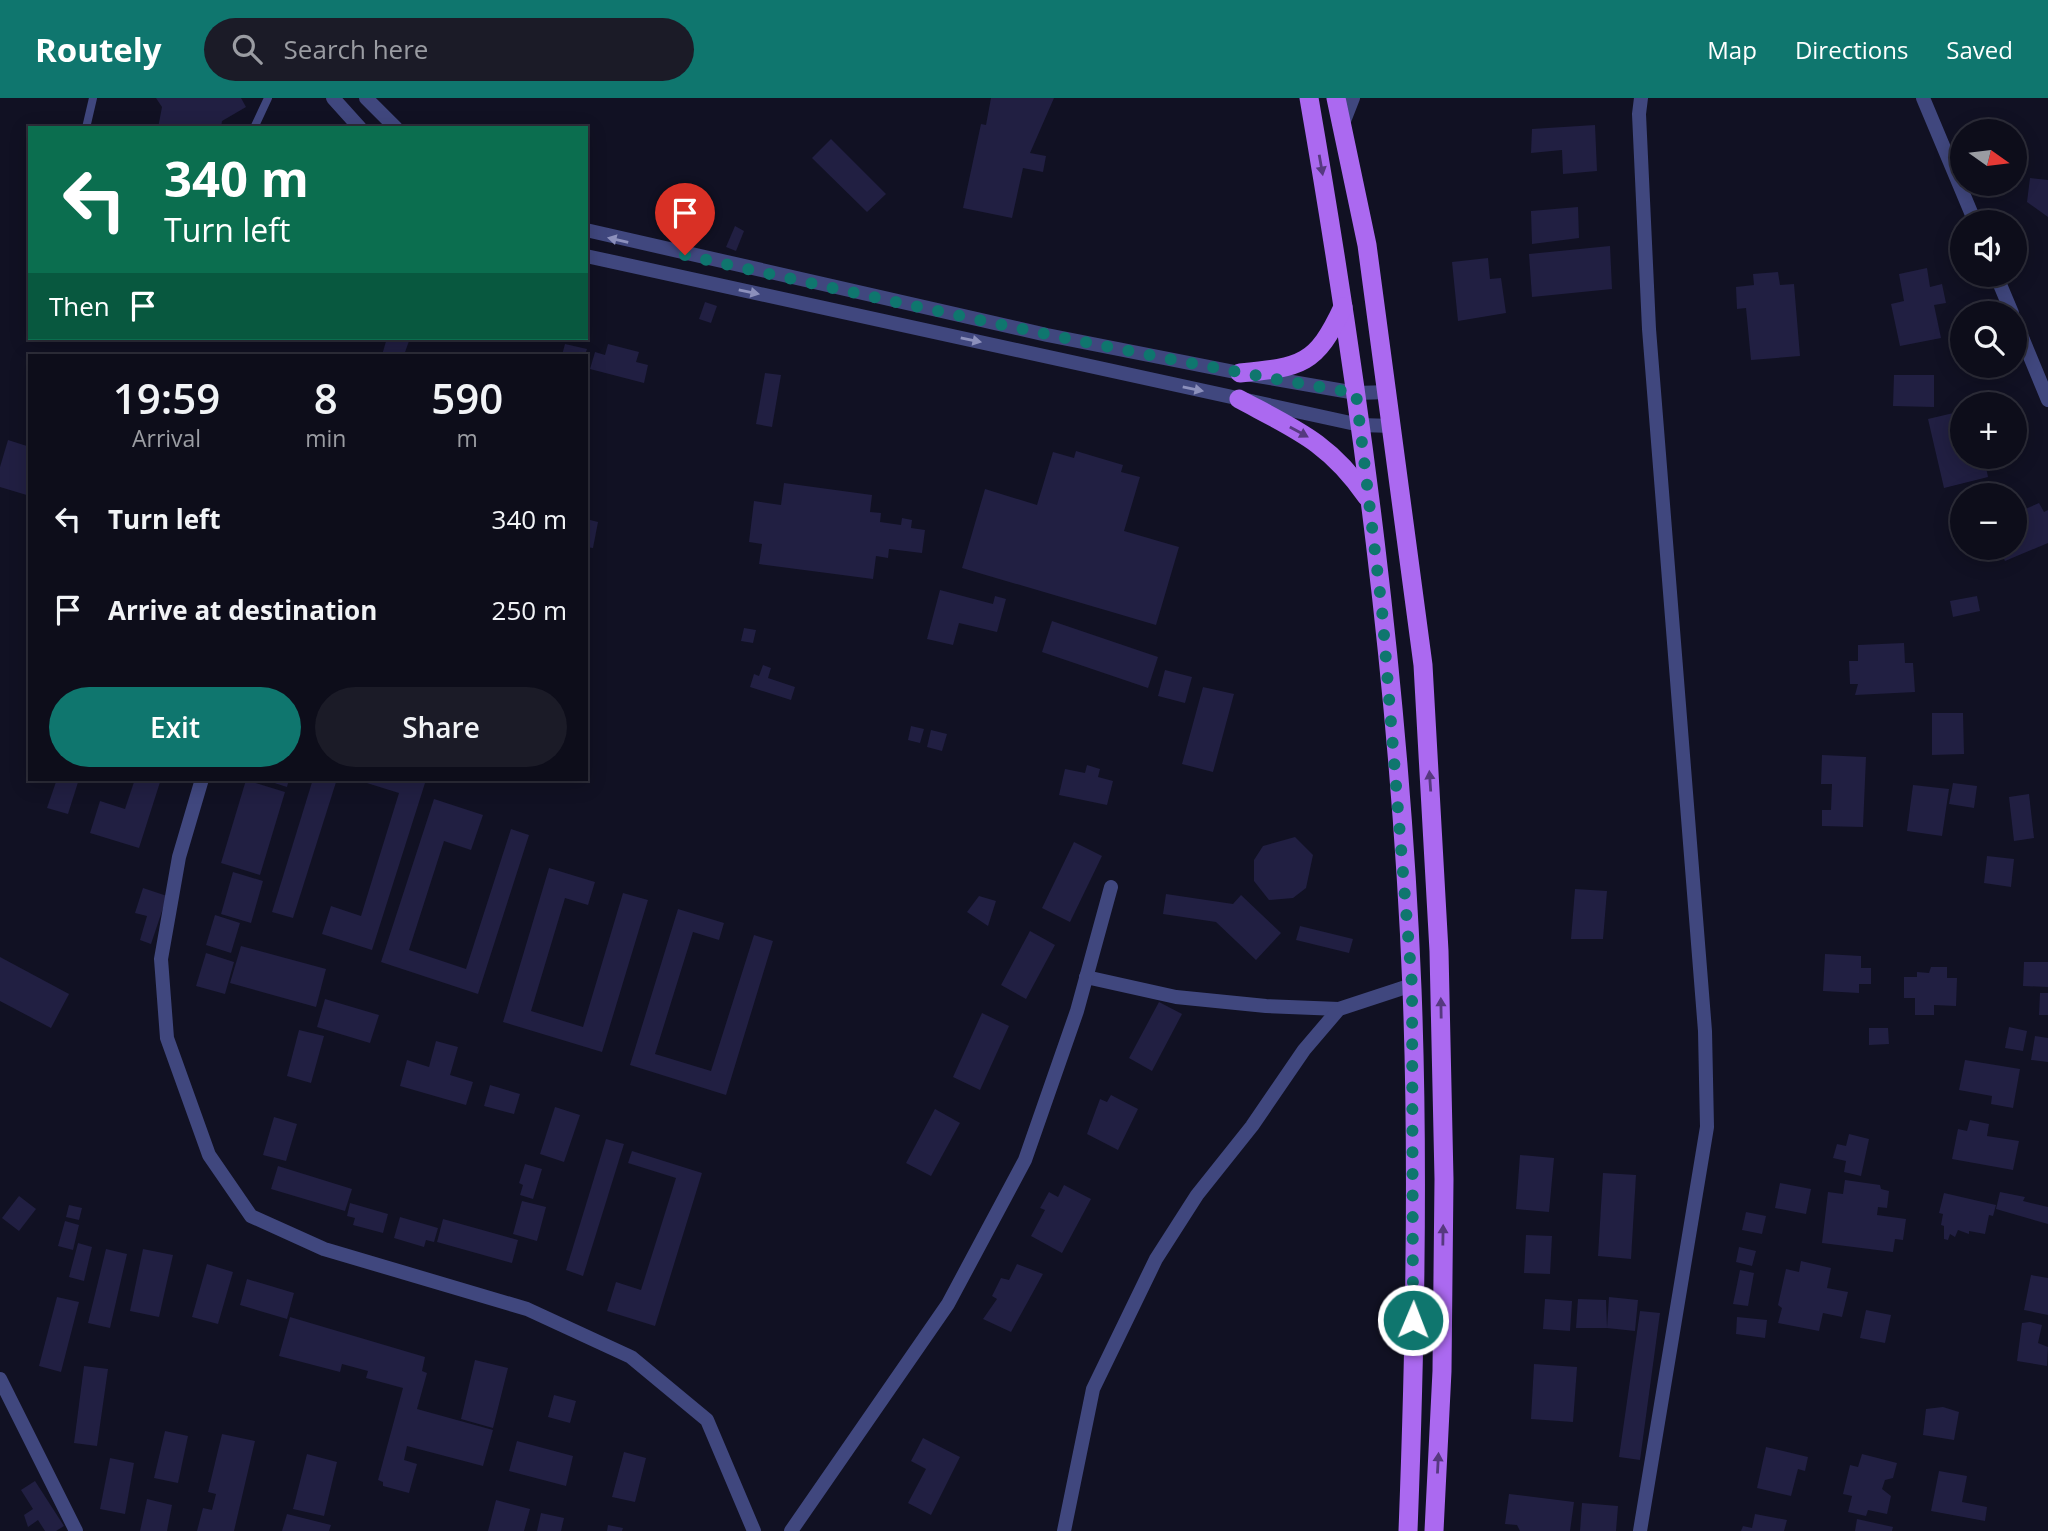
<!DOCTYPE html>
<html lang="en">
<head>
<meta charset="utf-8">
<style>
	:root { --surface:#0d0d1a; --page:#1b1b27; --text:#f1f3f6; --muted:#9a9ca2; --line:#2d2d39; --accent:#0f766e }
	body { margin:0; font-family:"Open Sans",sans-serif; background:var(--page); color:var(--text); height:100vh; display:flex; flex-direction:column; font-size:26px; white-space:nowrap }
	* { box-sizing:border-box; margin:0 }
	p { font-size:23px; color:var(--muted) }
	.icon { flex:none; width:38px; height:38px; fill:none; stroke:currentColor; stroke-width:2; stroke-linecap:round; stroke-linejoin:round }
	.map { position:relative; flex:1; overflow:hidden }
	.sheet { position:absolute; left:28px; top:256px; width:560px; height:427px; display:flex; flex-direction:column; background:var(--surface); border-radius:0px; box-shadow:0 4px 18px #0003,0 0 0 2px var(--line) }
	.sheet>* { flex:none }
	.hud { position:absolute; left:28px; top:28px; width:560px; height:214px; border-radius:0px; box-shadow:0 4px 18px #0003,0 0 0 2px var(--line); background:#0b6e4f; color:#fff; overflow:hidden }
	.needle { width:46px; rotate:104deg }
	.fabs { position:absolute; left:1950px; top:21px; display:grid; gap:14px }
	.fabs a { display:grid; place-items:center; width:77px; height:77px; border-radius:50%; background:var(--surface); box-shadow:0 4px 18px #0003,0 0 0 2px var(--line); font-size:35px }
	.pin { position:absolute; display:grid; place-items:center; width:60px; height:60px; color:#fff; margin:-72px -30px; border-radius:50% 50% 50% 0; rotate:-45deg; box-shadow:0 0 7px #0007 }
	.pin .icon { rotate:45deg }
	.me { position:absolute; width:77px; margin:-38px; rotate:1deg; stroke-linejoin:round; filter:drop-shadow(0 0 5px #0008) }
	.turn { display:flex; align-items:center; gap:24px; height:147px; padding:0 21px; font-size:32px }
	.turn .icon { width:91px; height:91px; stroke-width:2.5 }
	.turn b { display:block; font-size:49px; line-height:60px }
	.then { display:flex; align-items:center; height:66px; padding:0 21px; background:#0003; gap:14px; font-size:26px }
	.eta { display:flex; justify-content:space-evenly; align-items:center; height:119px; text-align:center }
	.eta b { font-size:42px; font-weight:600; line-height:49px }
	.primary-button { display:flex; gap:14px; margin-top:auto; padding:14px 21px }
	.primary-button a { flex:1; height:80px; border-radius:42px; background:var(--accent); color:#fff; font-size:28px; font-weight:600; line-height:80px; text-align:center }
	.primary-button a+a { background:var(--page); color:var(--text) }
	ul { padding:0; list-style:none }
	li { display:flex; align-items:center; gap:21px; height:91px; padding:0 21px }
	li div { flex:1 }
	li b { display:block; font-size:26px }
	li em { font-style:normal }
	header { display:flex; align-items:center; gap:42px; box-sizing:border-box; height:98px; padding:0 35px; background:var(--accent); color:#fff }
	header strong { font-size:33px }
	nav { display:flex; gap:38px; margin-inline-start:auto; font-size:24px }
	.search { width:490px; height:63px; background:var(--page); display:flex; align-items:center; gap:18px; box-sizing:border-box; padding:0 24px; border-radius:38px; color:var(--muted); font-size:26px }
	.map>svg:first-child { display:block }
	.building { fill:#211f42 }
	.lines { fill:none; stroke-linecap:round; stroke-linejoin:round }
	.service { stroke:#40477e; stroke-width:8 }
	.minor { stroke:#40477e; stroke-width:14 }
	.tertiary { stroke:#40477e; stroke-width:14 }
	.primary { stroke:#ab69f0; stroke-width:19 }
	.oneway { fill:#56397f }
	.oneway2 { fill:#8c90bc }
	.route { stroke:#0f766e; stroke-width:12; stroke-dasharray:0 21.6 }
</style>
</head>
<body>
<header>
<strong>Routely</strong>
<div class="search"><svg class="icon" aria-label="search" viewBox="0 0 24 24"><circle cx="10" cy="10" r="6"/><path d="M15 15l6 6"/></svg>Search here</div>
<nav><a>Map</a><a>Directions</a><a>Saved</a></nav>
</header>
<div class="map">
<svg width="2048" height="1433" viewBox="0 0 2048 1433">
	<rect width="100%" height="100%" fill="#111123"/>
	<g class="building">
		<path d="M156,0h85l5,9 -24,14 -1,7h-63l4,-21z"/>
		<path d="M991,0h63l-24,55 16,3 -3,16 -20,-4 -11,50 -49,-10 18,-84 5,1z"/>
		<path d="M1595,27l2,46 -34,3 -1,-24 -31,3 1,-24z"/>
		<path d="M831,41l55,55 -19,18 -55,-54z"/>
		<path d="M2030,80l18,2v37l-21,-15z"/>
		<path d="M1578,109l1,31 -47,6 -1,-33z"/>
		<path d="M735,128l9,5 -8,20 -10,-4z"/>
		<path d="M1610,148l2,43 -80,8 -3,-43z"/>
		<path d="M1488,160l2,21 11,-1 5,35 -48,8 -6,-59z"/>
		<path d="M1927,170l3,19 12,-3 4,19 -12,2 7,33 -41,8 -9,-42 13,-3 -5,-27z"/>
		<path d="M1778,174l2,13 14,-1 6,72 -49,4 -5,-52 -9,1 -1,-22 18,-2 -1,-11z"/>
		<path d="M705,204l12,4 -6,17 -12,-4z"/>
		<path d="M1952,233h10v17h-12z"/>
		<path d="M387,240l22,3 -5,14h-22z"/>
		<path d="M565,246l22,5 -2,6h-23z"/>
		<path d="M608,246l31,8 -3,10 12,3 -4,18 -54,-14 5,-17 10,3z"/>
		<path d="M765,275l16,2 -9,52 -16,-3z"/>
		<path d="M1894,277h40v32l-41,-1z"/>
		<path d="M1962,313v46h22l4,20 -44,11 -16,-69z"/>
		<path d="M8,342l22,7v49l-30,-9v-20z"/>
		<path d="M1076,353l47,14 -2,7 19,5 -16,54 55,16 -23,78 -194,-57 23,-79 52,16 16,-53 21,6z"/>
		<path d="M784,385l88,12 -2,17 11,1 -1,9 21,3 1,-7 10,2 -1,8 14,2 -3,23 -33,-4 -1,9 -12,-2 -3,23 -114,-15 3,-20 -13,-2 5,-41 27,4z"/>
		<path d="M2039,405l5,9 4,-2v33l-43,18 -6,-13h15v-34z"/>
		<path d="M586,421l12,3 -5,26 -7,-1z"/>
		<path d="M940,492l53,14 2,-8 11,3 -9,33 -38,-9 -6,22 -26,-6z"/>
		<path d="M1977,498l3,15 -27,6 -3,-16z"/>
		<path d="M1052,523l106,36 -10,31 -106,-36z"/>
		<path d="M744,530l12,2 -3,13 -12,-2z"/>
		<path d="M1904,545l1,20h8l2,29 -60,3 3,-11h-8l-1,-23h9v-16z"/>
		<path d="M763,567l8,3 -3,10 27,9 -4,13 -41,-13 4,-13 5,2z"/>
		<path d="M1165,572l27,7 -7,26 -27,-7z"/>
		<path d="M1203,589l31,7 -21,78 -31,-8z"/>
		<path d="M1932,615h31l1,41 -32,1z"/>
		<path d="M911,628l13,3 -4,14 -12,-3z"/>
		<path d="M931,632l16,4 -5,17 -15,-4z"/>
		<path d="M1822,657l44,2 -3,70 -41,-1v-16h9l1,-26h-11z"/>
		<path d="M1087,667l13,4 -2,8 15,4 -6,24 -48,-10 6,-26 20,4z"/>
		<path d="M57,681h22l-11,35 -21,-6z"/>
		<path d="M135,681h26l-22,69 -49,-15 10,-32 25,8z"/>
		<path d="M262,681h27l-2,8z"/>
		<path d="M313,681h24l-44,139 -21,-6z"/>
		<path d="M354,681h58l13,4 -53,167 -50,-16 9,-28 30,10 38,-123z"/>
		<path d="M246,682l39,12 -25,83 -39,-12z"/>
		<path d="M1953,685l24,3 -3,22 -25,-4z"/>
		<path d="M1913,687l36,4 -7,47 -35,-5z"/>
		<path d="M2029,696l5,44 -20,3 -5,-44z"/>
		<path d="M434,701l49,16 -12,35 -27,-9 -35,109 57,19 45,-140 18,6 -51,159 -97,-32z"/>
		<path d="M1295,739l18,18 -7,33 -13,10 -24,2 -15,-19v-21l9,-14z"/>
		<path d="M1074,744l28,14 -32,66 -28,-14z"/>
		<path d="M1987,758l27,3 -3,28 -27,-4z"/>
		<path d="M549,770l46,14 -7,23 -23,-7 -34,113 52,16 40,-134 25,7 -46,152 -99,-30z"/>
		<path d="M233,774l30,9 -12,42 -30,-9z"/>
		<path d="M143,790l24,8 -16,48 -11,-4 7,-24 -12,-3z"/>
		<path d="M1575,791l32,2 -4,48h-32z"/>
		<path d="M1166,796l67,10 8,-9 40,38 -25,27 -40,-38 -53,-8z"/>
		<path d="M979,798l17,5 -8,25 -21,-14z"/>
		<path d="M678,811l46,14 -5,17 -26,-8 -38,122 56,17 43,-136 19,6 -47,154 -96,-30z"/>
		<path d="M215,817l25,8 -9,30 -25,-8z"/>
		<path d="M1300,828l53,13 -4,14 -53,-13z"/>
		<path d="M1030,833l25,14 -29,54 -25,-14z"/>
		<path d="M241,848l85,23 -10,38 -86,-24z"/>
		<path d="M206,855l28,9 -9,32 -29,-8z"/>
		<path d="M1825,856l36,2v12h10v16h-12v9l-36,-2z"/>
		<path d="M0,859l69,37 -18,34 -51,-27z"/>
		<path d="M2024,864h24v25l-25,-1z"/>
		<path d="M1931,869h16v11h10l-1,28 -22,-1v10h-19v-17h-11v-21h13v-5l12,1z"/>
		<path d="M2040,895h8v22h-9z"/>
		<path d="M325,901l54,16 -9,28 -53,-16z"/>
		<path d="M1159,904l23,12 -30,57 -23,-13z"/>
		<path d="M982,915l27,13 -29,64 -27,-13z"/>
		<path d="M2009,929l18,4 -4,20 -18,-3z"/>
		<path d="M1869,930h19l1,16 -20,1z"/>
		<path d="M299,932l25,6 -13,47 -24,-7z"/>
		<path d="M2035,938l13,2v24l-17,-2z"/>
		<path d="M436,943l22,6 -8,28 23,7 -7,23 -66,-19 7,-26 22,7z"/>
		<path d="M1965,962l55,9 -7,39 -22,-4 1,-8 -33,-6z"/>
		<path d="M490,987l30,9 -6,20 -30,-8z"/>
		<path d="M1111,997l27,14 -20,41 -31,-16 13,-35 7,3z"/>
		<path d="M555,1009l25,8 -16,47 -24,-8z"/>
		<path d="M935,1011l25,14 -29,53 -25,-13z"/>
		<path d="M274,1019l23,7 -11,37 -23,-6z"/>
		<path d="M1970,1022l19,4 -2,12 32,5 -6,29 -61,-11 6,-30 9,2z"/>
		<path d="M1849,1036l20,5 -8,37 -17,-4 2,-11 -13,-3 4,-14 9,2z"/>
		<path d="M606,1041l18,5 -41,132 -17,-6z"/>
		<path d="M632,1053l70,22 -47,153 -48,-15 9,-29 25,8 35,-112 -48,-15z"/>
		<path d="M1520,1057l34,3 -5,54 -33,-3z"/>
		<path d="M525,1066l17,5 -9,30 -13,-4 3,-10 -4,-2z"/>
		<path d="M278,1068l74,23 -7,22 -74,-22z"/>
		<path d="M1603,1075l33,2 -5,84 -33,-3z"/>
		<path d="M1845,1082l35,5 1,4 8,2 -2,17 -9,-1 -1,8 29,4 -3,21 -8,-1 -2,13 -71,-9 6,-51 15,2z"/>
		<path d="M1780,1085l31,6 -5,25 -31,-6z"/>
		<path d="M1064,1087l27,14 -29,54 -31,-17 14,-26 -5,-2 9,-16 9,5z"/>
		<path d="M2000,1094l25,5 -2,4 25,6v17l-52,-15z"/>
		<path d="M1944,1095l52,12 -3,11 -4,-1 -4,19 -16,-3v3l-11,-4 -3,7 -5,-3 -2,6 -4,-1v-13l-3,-1 2,-11 -4,-1z"/>
		<path d="M19,1098l17,13 -17,22 -17,-13z"/>
		<path d="M522,1103l24,6 -9,34 -24,-7z"/>
		<path d="M350,1105l38,11 -5,19 -30,-8 2,-7 -8,-2z"/>
		<path d="M69,1107l13,3 -3,12 -13,-3z"/>
		<path d="M1746,1114l20,4 -4,18 -20,-4z"/>
		<path d="M400,1119l38,11 -4,14 -8,-2 -2,7 -30,-9z"/>
		<path d="M443,1121l75,21 -6,23 -75,-21z"/>
		<path d="M65,1123l14,4 -6,25 -15,-4z"/>
		<path d="M1526,1137l26,1 -2,38 -26,-1z"/>
		<path d="M78,1145l14,4 -8,34 -15,-4z"/>
		<path d="M1739,1149l17,4 -4,15 -16,-4z"/>
		<path d="M106,1151l21,5 -17,74 -22,-5z"/>
		<path d="M143,1151l30,6 -14,62 -29,-6z"/>
		<path d="M1801,1163l30,7 -4,20 21,4 -6,25 -19,-4 -4,18 -41,-8 4,-15 -4,-3 8,-36 13,3z"/>
		<path d="M207,1166l26,8 -15,52 -26,-7z"/>
		<path d="M1017,1166l26,10 -32,58 -28,-13 14,-20 -5,-3 9,-18 8,2z"/>
		<path d="M1740,1172l14,3 -6,33 -15,-2z"/>
		<path d="M2031,1177l17,3v37l-24,-5z"/>
		<path d="M247,1181l47,14 -7,26 -47,-14z"/>
		<path d="M57,1199l22,5 -18,70 -22,-6z"/>
		<path d="M1609,1199l29,3 -3,31 -28,-3z"/>
		<path d="M1545,1201l27,2 -2,30 -27,-2z"/>
		<path d="M1578,1201l28,1 1,28h-31z"/>
		<path d="M1866,1212l25,5 -6,28 -25,-5z"/>
		<path d="M1640,1213l20,2 -20,147 -21,-3z"/>
		<path d="M290,1219l135,40 -3,14 5,2 -10,36 76,21 -10,36 -76,-20 -3,14 13,4 -8,29 -26,-7v-4l-5,-2 25,-92 -37,-10 2,-7 -26,-7 -2,8 -61,-16z"/>
		<path d="M1737,1219l30,3 -2,18 -29,-4z"/>
		<path d="M2030,1224l12,3 -4,18 10,4 -1,19 -30,-5 5,-38z"/>
		<path d="M475,1262l33,8 -15,60 -32,-9z"/>
		<path d="M1534,1266l43,3 -4,55 -42,-3z"/>
		<path d="M84,1268l24,3 -11,77 -23,-3z"/>
		<path d="M554,1297l22,6 -6,22 -22,-6z"/>
		<path d="M1943,1309l16,5 -5,28 -31,-5 3,-26z"/>
		<path d="M165,1333l23,5 -10,47 -24,-5z"/>
		<path d="M222,1336l33,7 -21,90h-37l6,-23 9,2 4,-16 -8,-2z"/>
		<path d="M923,1340l37,19 -29,58 -23,-12 18,-34 -15,-8z"/>
		<path d="M517,1343l56,15 -7,30 -57,-15z"/>
		<path d="M1766,1349l42,10 -3,14 -7,-2 -7,27 -34,-8z"/>
		<path d="M624,1354l22,6 -11,44 -23,-5z"/>
		<path d="M307,1356l30,8 -13,54 -31,-7z"/>
		<path d="M1862,1356l35,9 -4,15 -8,2 -3,9 9,7 -4,18 -19,-4 -2,6 -18,-4 4,-16 -9,-2 7,-29 8,2z"/>
		<path d="M110,1360l24,5 -9,51 -25,-5z"/>
		<path d="M1939,1373l28,5 -5,26 25,5 -2,14 -54,-10z"/>
		<path d="M35,1383l29,45 -8,5h-11l-7,-11 -10,7 -4,-12 9,-6 -12,-19z"/>
		<path d="M1509,1396l65,8 -4,29h-50l-3,-6 -12,-1z"/>
		<path d="M147,1401l25,6 -5,26h-27z"/>
		<path d="M496,1402l34,9 -6,22h-36z"/>
		<path d="M1582,1405l36,3 -2,25h-36z"/>
		<path d="M541,1415l23,5 -3,13h-24z"/>
		<path d="M287,1416l44,11 -2,6h-47z"/>
		<path d="M1755,1416l32,6 -3,11h-43l2,-5 9,2z"/>
		<path d="M1857,1421l36,8 -1,4h-37z"/>
		<path d="M608,1427l15,3 -1,3h-15z"/>
	</g>
	<g class="lines">
		<g class="service">
			<path d="M86,30l7,-30"/>
			<path d="M254,30l14,-30"/>
		</g>
		<g class="minor">
			<path d="M333,0l27,30"/>
			<path d="M366,0l30,30"/>
			<path d="M1923,0l52,124"/>
			<path d="M1342,28l11,-28"/>
			<path d="M586,132l461,105 193,38 116,20 33,-1"/>
			<path d="M586,158l774,169 33,1"/>
			<path d="M1996,177l16,38"/>
			<path d="M2014,220l34,82"/>
			<path d="M202,681l-23,78 -18,102 6,79 42,117 42,61 73,33 203,60 104,48 76,63 47,111"/>
			<path d="M1086,879l90,20 90,9 73,3"/>
			<path d="M0,1281l76,152"/>
			<path d="M791,1433l157,-227 77,-144 52,-149 34,-124"/>
			<path d="M1064,1433l29,-142 63,-130 41,-64 55,-69 52,-76 35,-41 73,-24"/>
		</g>
		<path class="tertiary" d="M1640,1433l67,-404 -2,-96 -56,-702 -10,-215 2,-16"/>
		<g class="primary">
			<path d="M1309,0c51,294 91,592 103,891 7,180 3,362 -4,542"/>
			<path d="M1336,0l31,147 56,420 16,286 5,228 -2,192 -8,160"/>
			<path d="M1240,275c62,-6 76,-8 103,-66"/>
			<path d="M1239,301c56,30 90,43 128,98"/>
		</g>
	</g>
	<defs><path id="oneway-solid" d="M-6-.8H1V-3.2L6.5 0L1 3.2V.8H-6Z" transform="scale(1.75)"/></defs>
	<g class="oneway">
		<use href="#oneway-solid" transform="translate(1321 67) rotate(80)"/>
		<use href="#oneway-solid" transform="translate(1299 334) rotate(29)"/>
		<use href="#oneway-solid" transform="translate(1430 683) rotate(-94)"/>
		<use href="#oneway-solid" transform="translate(1441 910) rotate(-91)"/>
		<use href="#oneway-solid" transform="translate(1443 1137) rotate(-89)"/>
		<use href="#oneway-solid" transform="translate(1438 1365) rotate(-87)"/>
	</g>
	<g class="oneway2">
		<use href="#oneway-solid" transform="translate(618 142) rotate(-167)"/>
		<use href="#oneway-solid" transform="translate(749 194) rotate(12)"/>
		<use href="#oneway-solid" transform="translate(971 242) rotate(12)"/>
		<use href="#oneway-solid" transform="translate(1193 291) rotate(12)"/>
	</g>
	<g class="lines">
		<path class="route" d="M685,157c223,50 446,100 671,138l26,217 30,375 1,335"/>
	</g>
</svg>
<div class="fabs">
<a><svg class="needle" viewBox="-14 -14 28 28"><path d="M0-13l5 13h-10z" fill="#e53935"/><path d="M0 13l5-13h-10z" fill="#9a9ca2"/></svg></a>
<a><svg class="icon" aria-label="sound" viewBox="0 0 24 24"><path d="M4 9h4l5-4v14l-5-4H4zM17 9q2 3 0 6"/></svg></a>
<a><svg class="icon" aria-label="search" viewBox="0 0 24 24"><circle cx="10" cy="10" r="6"/><path d="M15 15l6 6"/></svg></a>
<a>+</a>
<a>−</a>
</div>
<div class="pin" style="left:685px;top:157px;background:#d93025"><svg class="icon" aria-label="arrive" viewBox="0 0 24 24"><path d="M6 21V4h12l-3 4 3 4H6"/></svg></div>
<svg class="me" style="left:1413px;top:1222px" viewBox="-20 -20 40 40"><circle r="17" fill="#0f766e" stroke="#fff" stroke-width="3"/><path d="M0-11L8 9 0 5-8 9z" fill="#fff"/></svg>
<div class="hud">
<div class="turn"><svg class="icon" aria-label="left" viewBox="0 0 24 24"><path d="M17 20v-9H6M10 6l-5 5 5 5"/></svg><div><b>340 m</b>Turn left</div></div>
<div class="then">Then<svg class="icon" aria-label="arrive" viewBox="0 0 24 24"><path d="M6 21V4h12l-3 4 3 4H6"/></svg></div>
</div>
<section class="sheet">
<div class="eta">
<div><b>19:59</b><p>Arrival</p></div>
<div><b>8</b><p>min</p></div>
<div><b>590</b><p>m</p></div>
</div>
<ul>
<li><svg class="icon" aria-label="left" viewBox="0 0 24 24"><path d="M17 20v-9H6M10 6l-5 5 5 5"/></svg><div><b>Turn left</b></div><em>340 m</em></li>
<li><svg class="icon" aria-label="arrive" viewBox="0 0 24 24"><path d="M6 21V4h12l-3 4 3 4H6"/></svg><div><b>Arrive at destination</b></div><em>250 m</em></li>
</ul>
<div class="primary-button"><a>Exit</a><a>Share</a></div>
</section>
</div>
</body>
</html>
